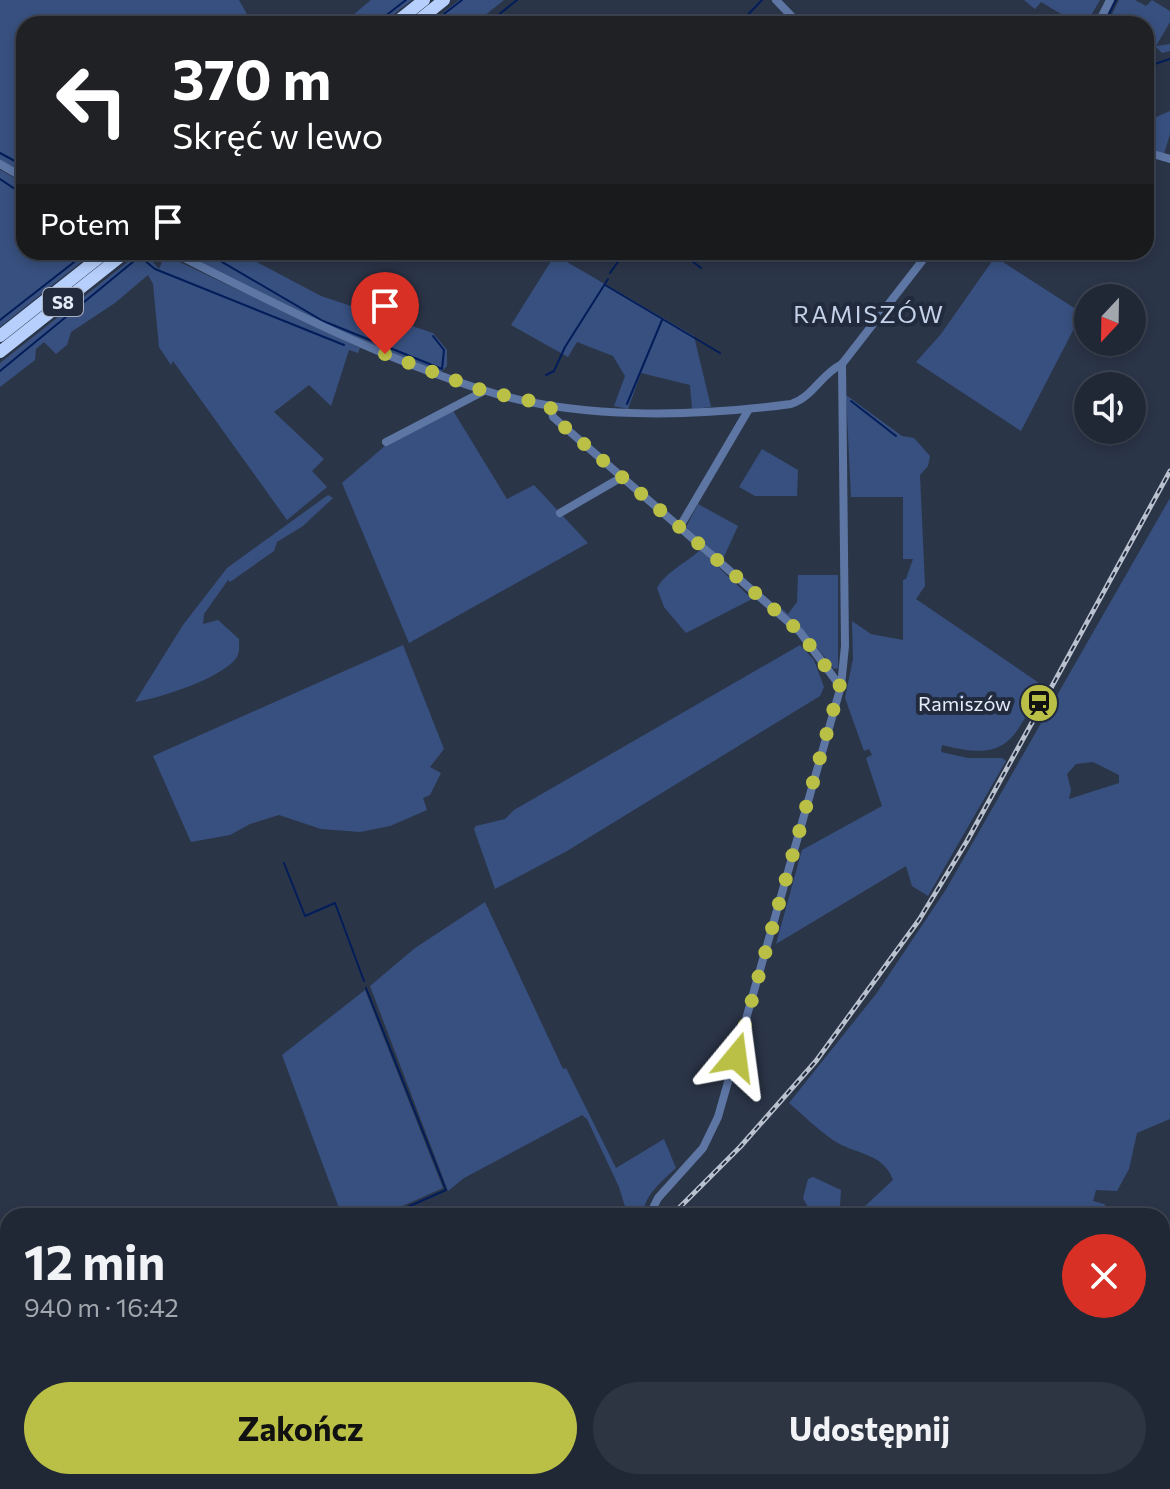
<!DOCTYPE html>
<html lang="pl">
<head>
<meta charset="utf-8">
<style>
	:root { --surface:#202836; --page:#2d3442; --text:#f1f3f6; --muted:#a2a6ad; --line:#3d4451; --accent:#bac046 }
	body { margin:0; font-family:Commissioner,sans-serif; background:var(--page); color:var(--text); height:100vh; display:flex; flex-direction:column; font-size:30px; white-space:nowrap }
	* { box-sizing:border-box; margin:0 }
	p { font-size:26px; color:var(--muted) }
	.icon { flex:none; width:44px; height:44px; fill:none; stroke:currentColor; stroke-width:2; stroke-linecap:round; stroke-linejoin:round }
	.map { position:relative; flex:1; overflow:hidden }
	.panel { position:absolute; left:0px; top:1208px; width:1170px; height:282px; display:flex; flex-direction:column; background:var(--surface); border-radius:24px 24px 0 0; box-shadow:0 4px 12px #0003,0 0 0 2px var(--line) }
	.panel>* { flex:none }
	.banner { position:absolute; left:16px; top:16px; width:1138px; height:244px; border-radius:24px; box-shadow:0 4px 12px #0003,0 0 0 2px var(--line); background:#202124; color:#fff; overflow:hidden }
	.needle { width:52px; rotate:202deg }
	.buttons { position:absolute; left:1074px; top:284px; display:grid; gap:16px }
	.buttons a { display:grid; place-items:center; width:72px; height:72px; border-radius:50%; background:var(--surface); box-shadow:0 4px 12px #0003,0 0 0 2px var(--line); font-size:40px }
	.pin { position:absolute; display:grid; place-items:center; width:68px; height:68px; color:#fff; margin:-82px -34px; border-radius:50% 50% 50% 0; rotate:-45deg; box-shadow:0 0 8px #0007 }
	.pin .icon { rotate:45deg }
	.me { position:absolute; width:88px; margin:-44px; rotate:16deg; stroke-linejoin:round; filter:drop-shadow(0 0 6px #0008) }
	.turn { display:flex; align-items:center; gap:28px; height:168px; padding:0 24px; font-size:36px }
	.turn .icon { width:104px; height:104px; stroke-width:2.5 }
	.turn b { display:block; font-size:56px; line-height:68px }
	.then { display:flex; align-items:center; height:76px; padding:0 24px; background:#0003; gap:16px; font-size:30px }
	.round { display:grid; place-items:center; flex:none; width:84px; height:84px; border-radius:42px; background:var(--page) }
	.headline { display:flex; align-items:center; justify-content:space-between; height:136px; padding:0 24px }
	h1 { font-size:48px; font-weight:700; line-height:60px }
	.button { display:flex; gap:16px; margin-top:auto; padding:16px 24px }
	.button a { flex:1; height:92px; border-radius:48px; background:var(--accent); color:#111; font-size:32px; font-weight:700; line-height:92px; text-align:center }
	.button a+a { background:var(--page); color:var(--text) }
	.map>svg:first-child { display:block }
	.green { fill:#38507f; fill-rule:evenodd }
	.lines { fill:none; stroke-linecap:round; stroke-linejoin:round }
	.stream { stroke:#021d59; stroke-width:2 }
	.minor { stroke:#5d76a4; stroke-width:8 }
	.highway { stroke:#b6cffd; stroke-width:12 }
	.rail-casing { stroke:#b9c1cf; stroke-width:5 }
	.rail { stroke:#212b3d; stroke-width:2; stroke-dasharray:6; stroke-linecap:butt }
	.route { stroke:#bac046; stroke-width:14; stroke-dasharray:0 25.2 }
	.labels { text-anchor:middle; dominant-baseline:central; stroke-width:8; stroke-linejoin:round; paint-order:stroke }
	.shield { fill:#212b3d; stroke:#aab1bf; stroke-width:2 }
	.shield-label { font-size:18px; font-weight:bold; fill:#e4ebf7 }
	.poi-label { font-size:20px; fill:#e4ebf7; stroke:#212b3d; text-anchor:end }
	.quarter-label { font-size:24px; letter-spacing:2px; fill:#c4d1e9; stroke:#212b3d }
</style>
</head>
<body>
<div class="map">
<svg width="1170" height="1489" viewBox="0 0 1170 1489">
	<rect width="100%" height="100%" fill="#2b3548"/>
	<g class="green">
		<path d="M0,0h239l10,18 -4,6h-221v150l-24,-14z"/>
		<path d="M371,0h41l-31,24h-39z"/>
		<path d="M459,0h45l-30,24h-45z"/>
		<path d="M1024,0h76l-14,24h-8l-37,-22 -6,7z"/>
		<path d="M1119,0h16l11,6 6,-6 18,11v11l-14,24 14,-2v7l-8,2 -6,-6 -10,4v-27h-39z"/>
		<path d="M1170,111v23l-6,20 -18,-4 8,-32z"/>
		<path d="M0,170l24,13v69h70l-94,75z"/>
		<path d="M140,252h12v9l7,8 6,-14 195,93 -2,5 -9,-3 -18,56 -22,-21 -35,27 50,47 -12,12 15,16 -40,33 -114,-159 -2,4 -12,-18 -6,-63 -5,-9 -33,28 -44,29 -4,13 -11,9 -12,-12 -8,7 -1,11 -35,27v-24z"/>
		<path d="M179,252h59l83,44 112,37 14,17v16l-6,6 -82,-32z"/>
		<path d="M555,255l139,81 17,71 -19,2 -2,-24 -49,-12 -13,36 -14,-3 11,-30 -12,-20 -36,-14 -9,15 -57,-32z"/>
		<path d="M995,257l87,56 -61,118 -105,-69 25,-28z"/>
		<path d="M846,395l56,41 12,2 16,18 -2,10 -8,9 5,111 -9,13 126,86c-28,53 -32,78 -100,60l-1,7 27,6h34l4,3 -78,135 -16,-10 -6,-20 -130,78 26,-94 80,-44 -16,-48 6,-3 -3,-6 -5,2 -19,-53 8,-39 -1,-38 19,13 32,6v-60l3,-1 7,-20h-10v-62h-52z"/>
		<path d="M452,409l55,90 27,-14 54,58 -179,100 -67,-160 52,-45z"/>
		<path d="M762,449l36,21 -1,26h-42l-16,-9z"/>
		<path d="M328,495l5,3 -30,28 -26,16 -3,9 -44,31 -2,-2 -24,34 -1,10 15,-4 21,19c0,6 1,12 -2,18 -14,21 -77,41 -102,45l48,-77 44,-57z"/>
		<path d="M1170,498v621l-33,14 -8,36 -12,22 -21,-1 -3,11 11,3 11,12h-249l-2,-9 29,-27c-10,-28 -38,-25 -60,-40 -16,-11 -30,-25 -44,-37l87,-109 69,-103zM1093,762l26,13v8l-50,16 2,-9 -4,-16 9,-10z"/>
		<path d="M698,504l40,22 -16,35 -36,-34z"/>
		<path d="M700,550l52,49 -66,34 -22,-26 -7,-19c11,-18 27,-23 43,-38z"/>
		<path d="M798,575h40v93l-4,1 -23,-29 -34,-29 3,-4 8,7 9,-12z"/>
		<path d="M403,645l41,104 -14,18 11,6 -11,22 -7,3 4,12 -37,16 -30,6 -39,-3 -42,-14 -29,9 -20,11 -39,7 -38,-86z"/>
		<path d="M800,645l14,15 10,27 -4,9 -253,155 -72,38 -21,-60 2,-3 29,-7 9,-9z"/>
		<path d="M485,902l78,167 3,-1 50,100 48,-29 12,29c-14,13 -33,28 -33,48h-15l-9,-29 -32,-68 -5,-4 -118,63 -16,13 -78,-205 45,-38z"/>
		<path d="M365,990l78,198 -63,28h-38l-60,-161z"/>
		<path d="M813,1177l28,13 -1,16 3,10h-30l-10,-18 5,-19z"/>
		<path d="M1170,1343v146h-220l-10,-7h222v-135z"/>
	</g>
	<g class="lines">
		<g class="stream">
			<path d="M241,23l1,1"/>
			<path d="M375,24l31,-24"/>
			<path d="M431,24l31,-24"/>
			<path d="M487,24l30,-24"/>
			<path d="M739,24l23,-24"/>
			<path d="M1104,24l12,-24"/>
			<path d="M1146,67l24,-8"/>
			<path d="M0,153l24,13"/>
			<path d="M0,179l24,16"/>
			<path d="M205,252l118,69 119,48 2,-19 -11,-14"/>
			<path d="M680,252l21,16"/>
			<path d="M139,256l16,13 189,76"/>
			<path d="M610,273l15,-21"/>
			<path d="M605,285l115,68"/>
			<path d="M0,320l87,-68"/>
			<path d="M0,371l145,-119"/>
			<path d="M546,375l8,-4 11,-24 43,-68"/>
			<path d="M851,401l45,35"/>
			<path d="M627,404l35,-84"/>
			<path d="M284,863l21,53 30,-13 29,78"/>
			<path d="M366,988l80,202 -59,26"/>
			<path d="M578,1484l14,5"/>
			<path d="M737,1489v-7"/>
		</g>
		<g class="minor">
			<path d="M776,0l23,24"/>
			<path d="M1098,24l12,-24"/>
			<path d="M1146,152l24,7"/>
			<path d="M0,164l24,14"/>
			<path d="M172,252c102,51 202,104 311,138 94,30 211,27 308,14 22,-7 30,-30 51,-40l87,-112"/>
			<path d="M550,405l3,12 247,215 40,54"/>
			<path d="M386,442l98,-51"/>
			<path d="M560,513l62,-36"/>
			<path d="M679,528l70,-119"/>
			<path d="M649,1216l9,-18 45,-50 15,-31 123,-431 4,-40 -3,-282"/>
			<path d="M742,1482l1,7"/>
		</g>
		<g class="highway">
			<path d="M394,24l30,-24"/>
			<path d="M414,24l30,-24"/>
			<path d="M0,336l106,-84"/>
			<path d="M0,352l126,-100"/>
		</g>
		<g class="rail-casing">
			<g id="rail">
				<path d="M671,1216l69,-69 76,-86 103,-141 48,-79 203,-370"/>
				<path d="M338,1489l9,-7"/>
			</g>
		</g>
		<use href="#rail" class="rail"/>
	</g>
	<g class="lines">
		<path class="route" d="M385,354l99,37 66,14 3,12 247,215 40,54 -104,371"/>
	</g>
	<defs>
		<g id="station-disc" transform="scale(2)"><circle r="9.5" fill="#bac046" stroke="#212b3d"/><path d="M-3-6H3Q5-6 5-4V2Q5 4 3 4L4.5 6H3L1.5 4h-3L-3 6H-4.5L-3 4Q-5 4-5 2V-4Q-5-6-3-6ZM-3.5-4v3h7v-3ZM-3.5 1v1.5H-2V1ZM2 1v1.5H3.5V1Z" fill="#111"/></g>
	</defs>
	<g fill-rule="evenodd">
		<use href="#station-disc" x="1039" y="703"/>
	</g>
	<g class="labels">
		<rect class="shield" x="43" y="288" width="40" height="28" rx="6"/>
		<g class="shield-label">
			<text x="63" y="302">S8</text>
		</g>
		<g class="poi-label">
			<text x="1011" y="703">Ramiszów</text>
		</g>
		<g class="quarter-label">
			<text x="869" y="313">RAMISZÓW</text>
		</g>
	</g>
</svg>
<div class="buttons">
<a><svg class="needle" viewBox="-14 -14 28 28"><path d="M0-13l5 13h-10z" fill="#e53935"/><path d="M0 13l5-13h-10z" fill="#a2a6ad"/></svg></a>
<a><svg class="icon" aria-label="sound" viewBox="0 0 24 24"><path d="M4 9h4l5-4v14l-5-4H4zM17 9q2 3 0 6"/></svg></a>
</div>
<div class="pin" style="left:385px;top:354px;background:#d93025"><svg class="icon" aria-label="arrive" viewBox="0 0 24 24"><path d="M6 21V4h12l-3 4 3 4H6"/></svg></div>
<svg class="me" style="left:736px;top:1057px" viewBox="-20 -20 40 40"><path d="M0-17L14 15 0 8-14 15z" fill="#bac046" stroke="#fff" stroke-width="4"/></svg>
<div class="banner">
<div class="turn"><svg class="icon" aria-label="left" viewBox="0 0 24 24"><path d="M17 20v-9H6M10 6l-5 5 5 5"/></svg><div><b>370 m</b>Skręć w lewo</div></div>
<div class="then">Potem<svg class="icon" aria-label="arrive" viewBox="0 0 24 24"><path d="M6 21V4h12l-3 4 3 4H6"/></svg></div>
</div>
<section class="panel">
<div class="headline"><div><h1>12 min</h1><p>940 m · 16:42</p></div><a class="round" style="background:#d93025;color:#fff"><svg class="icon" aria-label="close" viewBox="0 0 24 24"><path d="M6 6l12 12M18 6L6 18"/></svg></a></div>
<div class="button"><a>Zakończ</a><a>Udostępnij</a></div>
</section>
</div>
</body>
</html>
